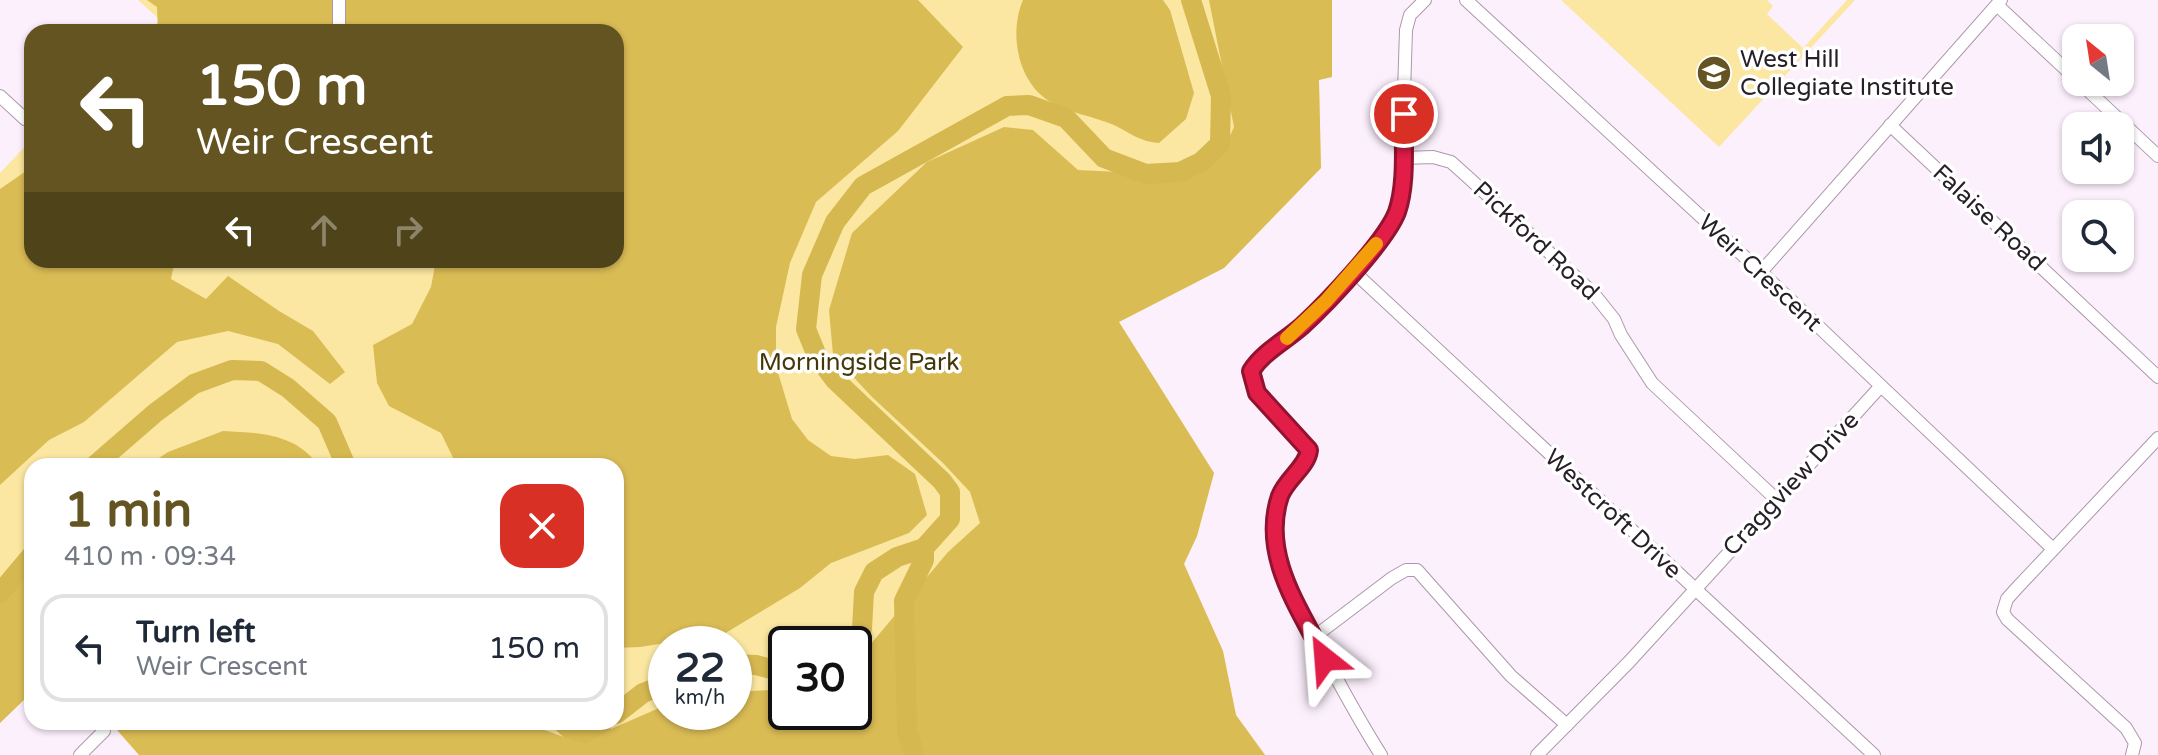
<!DOCTYPE html>
<html lang="en">
<head>
<meta charset="utf-8">
<style>
	:root { --surface:#fff; --page:#f2f2f3; --text:#1f2937; --muted:#747a83; --line:#e0e1e3; --accent:#635421 }
	body { margin:0; font-family:"Varela Round",sans-serif; background:var(--page); color:var(--text); height:100vh; display:flex; flex-direction:column; font-size:30px; white-space:nowrap }
	* { box-sizing:border-box; margin:0 }
	p { font-size:26px; color:var(--muted) }
	.icon { flex:none; width:44px; height:44px; fill:none; stroke:currentColor; stroke-width:2; stroke-linecap:round; stroke-linejoin:round }
	.map { position:relative; flex:1; overflow:hidden }
	.sheet { position:absolute; left:24px; top:458px; width:600px; height:272px; display:flex; flex-direction:column; background:var(--surface); border-radius:24px; box-shadow:0 2px 6px #0004 }
	.sheet>* { flex:none }
	.hud { position:absolute; left:24px; top:24px; width:600px; height:244px; border-radius:24px; box-shadow:0 2px 6px #0004; background:#635421; color:#fff; overflow:hidden }
	.needle { width:52px; rotate:330deg }
	.buttons { position:absolute; left:2062px; top:24px; display:grid; gap:16px }
	.buttons a { display:grid; place-items:center; width:72px; height:72px; border-radius:16px; background:var(--surface); box-shadow:0 2px 6px #0004; font-size:40px }
	.speed { position:absolute; left:648px; top:626px; display:flex; gap:16px; font-size:40px; font-weight:700; text-align:center }
	.speed>* { display:grid; place-content:center; width:104px; height:104px; border-radius:50%; background:var(--surface); box-shadow:0 2px 6px #0004; line-height:1 }
	.speed small { font-size:20px; font-weight:400 }
	.speed .limit { border:4px solid #111; border-radius:12px; background:#fff; color:#111 }
	.pin { position:absolute; display:grid; place-items:center; width:68px; height:68px; color:#fff; margin:-34px; border:4px solid #fff; border-radius:50%; box-shadow:0 2px 8px #0007 }
	.me { position:absolute; width:88px; margin:-44px; rotate:332deg; stroke-linejoin:round; filter:drop-shadow(0 0 6px #0008) }
	.turn { display:flex; align-items:center; gap:28px; height:168px; padding:0 40px; font-size:36px }
	.turn .icon { width:104px; height:104px; stroke-width:2.5 }
	.turn b { display:block; font-size:56px; line-height:68px }
	.lanes { display:flex; align-items:center; height:76px; padding:0 40px; background:#0003; justify-content:center; gap:40px; direction:ltr }
	.lanes .off { opacity:.35 }
	.round { display:grid; place-items:center; flex:none; width:84px; height:84px; border-radius:24px; background:var(--page) }
	.overview { display:flex; align-items:center; justify-content:space-between; height:136px; padding:0 40px }
	h1 { font-size:48px; font-weight:700; line-height:60px; color:var(--accent) }
	ul { padding:0; list-style:none }
	li { display:flex; align-items:center; gap:24px; height:108px; margin:0 16px 12px; padding:0 24px; border:4px solid var(--line); border-radius:24px }
	li div { flex:1 }
	li b { display:block; font-size:30px }
	li em { font-style:normal }
	.map>svg:first-child { display:block }
	.green { fill:#fbe7a1; fill-rule:evenodd }
	.forest { fill:#dabc55 }
	.lines { fill:none; stroke-linecap:round; stroke-linejoin:round }
	.river { stroke:#d6b850; stroke-width:20 }
	.street-casing { stroke:#ac97ac; stroke-width:14 }
	.street { stroke:#fff; stroke-width:12 }
	.route-casing { stroke:#92132f; stroke-width:20 }
	.route { stroke:#e11d48; stroke-width:14 }
	.slow { stroke:#f59e0b; stroke-width:14 }
	.labels { text-anchor:middle; dominant-baseline:central; stroke-width:7; stroke-linejoin:round; paint-order:stroke }
	.poi-label { font-size:24px; fill:#282028; stroke:#fff; text-anchor:start }
	.street-label { font-size:24px; fill:#282028; stroke:#fff }
	.park-label { font-size:24px; fill:#44380a; stroke:#fff }
</style>
</head>
<body>
<div class="map">
<svg width="2158" height="755" viewBox="0 0 2158 755">
	<rect width="100%" height="100%" fill="#fdf0fd"/>
	<g class="green">
		<path d="M138,0h1194v77l-13,3 2,88 -97,100 -105,54 95,151 -17,63 -13,28 39,87 13,64 29,40h-1126l-29,-33h506v-256h-584v231h-5l-27,26v-550l32,-34v121h584v-228h-468l12,-12zM666,644h68v68h-68zM786,644h68v68h-68z"/>
		<path d="M1561,0h206l6,6 -6,8 36,34 44,-48h8l-136,147z"/>
	</g>
	<g class="forest">
		<path d="M147,0h771l45,47 -65,84 -82,71 -26,61 -14,64v39l16,53 16,21 23,16 24,3 33,-4 27,19 12,41 -18,18 -78,30 -31,25 -76,46 -84,13 -24,1v-182h-159l-16,-33 -52,-27 -12,-23 -4,-38 39,-21 19,-37 5,-27h180v-228h-458l-1,-25z"/>
		<path d="M1023,0h140l7,10 24,83 -8,26 -27,24c-18,-1 -29,-10 -45,-18 -21,-9 -46,-12 -65,-24 -32,-20 -40,-69 -26,-101z"/>
		<path d="M1209,0h123v77l-13,3 2,88 -97,100 -105,54 95,151 -17,63 -13,28 39,87 13,64 29,40h-1126l-29,-33h412l42,15 47,-8 55,-24v7h68v-20l52,-3v23h68v-48l94,-112 32,-29 -10,-31 -27,-29 -72,-67 -38,-41 -4,-45 23,-77 75,-71 77,-35 29,3 45,40 82,4 29,-6 35,-19 10,-22z"/>
		<path d="M32,167v93h143l-4,19 35,20 22,-23 51,35 34,20 32,41 -15,12 -52,-40 -50,-13 -51,11 -93,80 -35,18 -49,45v-296z"/>
		<path d="M223,431c37,2 72,2 96,35h-172l21,-14z"/>
		<path d="M32,568v129h-5l-27,26v-145z"/>
	</g>
	<g class="lines">
		<g class="river">
			<path d="M94,466l61,-53 39,-29 38,-14 29,1 27,17 39,34 19,44"/>
			<path d="M0,593l32,-38"/>
			<path d="M851,644l11,-15 2,-37 10,-20 23,-15 27,-9 26,-29v-27l-8,-11 -107,-101 -18,-24 -11,-27 6,-54 23,-53 28,-36 144,-80 22,-1 37,13 38,40 42,16 34,-2 21,-10 19,-18 1,-48 -30,-96"/>
			<path d="M734,664l22,1 30,8"/>
			<path d="M616,714l27,-21 23,-9"/>
			<path d="M562,722l6,6 17,5 18,-11"/>
			<path d="M914,755l-7,-25 -3,-129 20,-41v-12"/>
		</g>
		<g class="street-casing">
			<g id="street">
				<path d="M1466,0l295,272 292,277"/>
				<path d="M1997,5l79,74"/>
				<path d="M339,32v-32"/>
				<path d="M2079,82l79,74"/>
				<path d="M0,96l25,23"/>
				<path d="M1890,125l268,252"/>
				<path d="M1403,158l30,-1 18,5 19,17 124,115 20,25 7,16 31,48 125,117"/>
				<path d="M1353,271l521,484"/>
				<path d="M1761,272l240,-272"/>
				<path d="M1314,637l78,-59 14,-8h11l94,106 56,49"/>
				<path d="M80,755l24,-24"/>
				<path d="M1381,755c-24,-38 -45,-77 -66,-117 -19,-35 -44,-72 -40,-113 1,-16 6,-33 14,-46 7,-12 19,-15 20,-29l-52,-57 -6,-22 6,-10 47,-37 22,-23 36,-39 34,-47 5,-30 5,-155 4,-15 15,-15"/>
				<path d="M1537,755l92,-93 251,-275"/>
				<path d="M2132,755l3,-12 -9,-15 -119,-109 -4,-7 4,-13 9,-10 142,-151"/>
			</g>
		</g>
		<use href="#street" class="street"/>
	</g>
	<g class="lines">
		<g class="route-casing">
			<path id="route" d="M1325,659c-25,-50 -65,-104 -45,-163 7,-18 27,-29 29,-46l-52,-57 -6,-22c12,-19 34,-30 51,-45 24,-22 84,-85 95,-114 10,-29 6,-67 7,-98"/>
		</g>
		<use href="#route" class="route"/>
		<path class="slow" d="M1287,338l39,-37 50,-57"/>
	</g>
	<defs>
		<g id="school-disc" transform="scale(1.8)"><circle r="9.5" fill="#635421" stroke="#fff"/><path d="M0-5L7-2L0 1L-7-2ZM-4 1L0 2.5L4 1V4Q0 6-4 4Z" fill="#fff"/></g>
	</defs>
	<g fill-rule="evenodd">
		<use href="#school-disc" x="1714" y="73"/>
	</g>
	<g class="labels">
		<g class="poi-label">
			<text x="1740" y="59">West Hill<tspan x="1740" dy="28">Collegiate Institute</tspan></text>
		</g>
		<g class="street-label">
			<text transform="translate(1989 218) rotate(43)">Falaise Road</text>
			<text transform="translate(1536 241) rotate(43)">Pickford Road</text>
			<text transform="translate(1760 273) rotate(43)">Weir Crescent</text>
			<text transform="translate(1791 484) rotate(-47)">Craggview Drive</text>
			<text transform="translate(1613 514) rotate(43)">Westcroft Drive</text>
		</g>
		<g class="park-label">
			<text x="859" y="362">Morningside Park</text>
		</g>
	</g>
</svg>
<div class="buttons">
<a><svg class="needle" viewBox="-14 -14 28 28"><path d="M0-13l5 13h-10z" fill="#e53935"/><path d="M0 13l5-13h-10z" fill="#747a83"/></svg></a>
<a><svg class="icon" aria-label="sound" viewBox="0 0 24 24"><path d="M4 9h4l5-4v14l-5-4H4zM17 9q2 3 0 6"/></svg></a>
<a><svg class="icon" aria-label="search" viewBox="0 0 24 24"><circle cx="10" cy="10" r="6"/><path d="M15 15l6 6"/></svg></a>
</div>
<div class="speed"><div>22<small>km/h</small></div><div class="limit">30</div></div>
<div class="pin" style="left:1404px;top:114px;background:#d93025"><svg class="icon" aria-label="arrive" viewBox="0 0 24 24"><path d="M6 21V4h12l-3 4 3 4H6"/></svg></div>
<svg class="me" style="left:1325px;top:659px" viewBox="-20 -20 40 40"><path d="M0-17L14 15 0 8-14 15z" fill="#e11d48" stroke="#fff" stroke-width="4"/></svg>
<div class="hud">
<div class="turn"><svg class="icon" aria-label="left" viewBox="0 0 24 24"><path d="M17 20v-9H6M10 6l-5 5 5 5"/></svg><div><b>150 m</b>Weir Crescent</div></div>
<div class="lanes"><svg class="icon" aria-label="left" viewBox="0 0 24 24"><path d="M17 20v-9H6M10 6l-5 5 5 5"/></svg><svg class="icon off" aria-label="ahead" viewBox="0 0 24 24"><path d="M12 20V5M6 11l6-6 6 6"/></svg><svg class="icon off" aria-label="right" viewBox="0 0 24 24"><path d="M7 20v-9h11M14 6l5 5-5 5"/></svg></div>
</div>
<section class="sheet">
<div class="overview"><div><h1>1 min</h1><p>410 m · 09:34</p></div><a class="round" style="background:#d93025;color:#fff"><svg class="icon" aria-label="close" viewBox="0 0 24 24"><path d="M6 6l12 12M18 6L6 18"/></svg></a></div>
<ul>
<li><svg class="icon" aria-label="left" viewBox="0 0 24 24"><path d="M17 20v-9H6M10 6l-5 5 5 5"/></svg><div><b>Turn left</b><p>Weir Crescent</p></div><em>150 m</em></li>
</ul>
</section>
</div>
</body>
</html>
